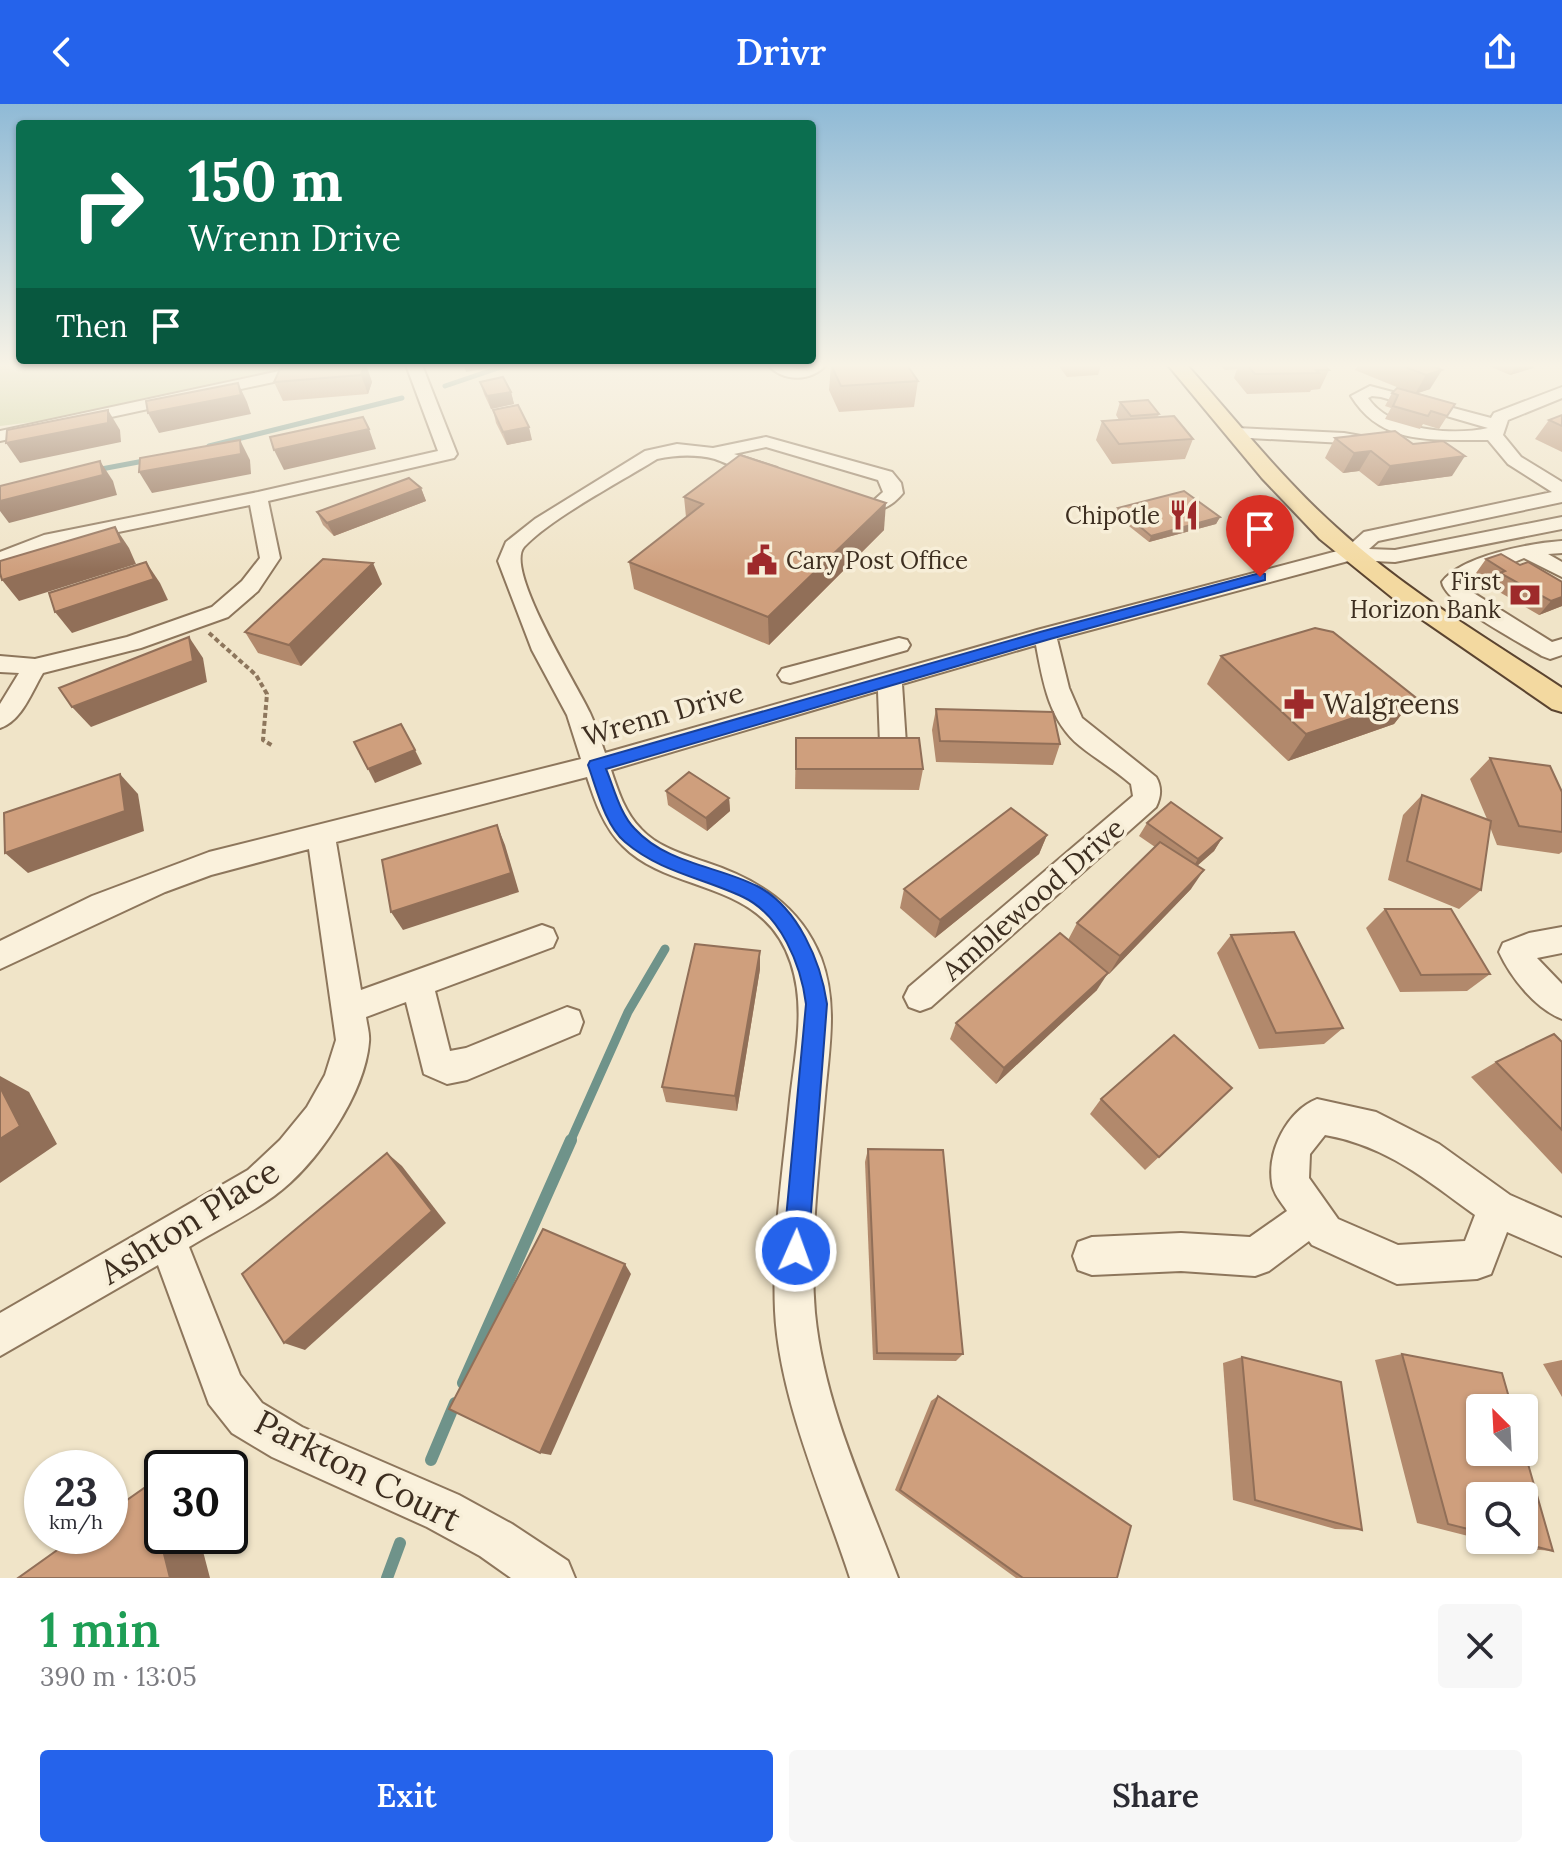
<!DOCTYPE html>
<html lang="en">
<head>
<meta charset="utf-8">
<style>
	:root { --surface:#fff; --page:#f7f7f7; --text:#2b2b33; --muted:#7c7c81; --accent:#2563eb }
	body { margin:0; font-family:Lora,serif; background:var(--page); color:var(--text); height:100vh; display:flex; flex-direction:column; font-size:30px; white-space:nowrap }
	* { box-sizing:border-box; margin:0 }
	p { font-size:26px; color:var(--muted) }
	.icon { flex:none; width:44px; height:44px; fill:none; stroke:currentColor; stroke-width:2; stroke-linecap:round; stroke-linejoin:round }
	.map { position:relative; height:1474px; overflow:hidden }
	.drawer { display:flex; flex-direction:column; background:var(--surface); flex:1 }
	.drawer>* { flex:none }
	.guide { position:absolute; left:16px; top:16px; width:800px; height:244px; border-radius:8px; box-shadow:0 2px 6px #0004; background:#0b6e4f; color:#fff; overflow:hidden }
	.needle { width:52px; rotate:336deg }
	.fabs { position:absolute; left:1466px; top:1290px; display:grid; gap:16px }
	.fabs a { display:grid; place-items:center; width:72px; height:72px; border-radius:8px; background:var(--surface); box-shadow:0 2px 6px #0004; font-size:40px }
	.speed { position:absolute; left:24px; top:1346px; display:flex; gap:16px; font-size:40px; font-weight:700; text-align:center }
	.speed>* { display:grid; place-content:center; width:104px; height:104px; border-radius:50%; background:var(--surface); box-shadow:0 2px 6px #0004; line-height:1 }
	.speed small { font-size:20px; font-weight:400 }
	.speed .limit { border:4px solid #111; border-radius:12px; background:#fff; color:#111 }
	.pin { position:absolute; display:grid; place-items:center; width:68px; height:68px; color:#fff; margin:-82px -34px; border-radius:50% 50% 50% 0; rotate:-45deg; box-shadow:0 0 8px #0007 }
	.pin .icon { rotate:45deg }
	.me { position:absolute; width:88px; margin:-44px; rotate:2deg; stroke-linejoin:round; filter:drop-shadow(0 0 6px #0008) }
	.turn { display:flex; align-items:center; gap:28px; height:168px; padding:0 40px; font-size:36px }
	.turn .icon { width:104px; height:104px; stroke-width:2.5 }
	.turn b { display:block; font-size:56px; line-height:68px }
	.then { display:flex; align-items:center; height:76px; padding:0 40px; background:#0003; gap:16px; font-size:30px }
	.round { display:grid; place-items:center; flex:none; width:84px; height:84px; border-radius:8px; background:var(--page) }
	.overview { display:flex; align-items:center; justify-content:space-between; height:136px; padding:0 40px }
	h1 { font-size:48px; font-weight:600; line-height:60px; color:#1e9e55 }
	.button { display:flex; gap:16px; margin-top:auto; padding:16px 40px }
	.button a { flex:1; height:92px; border-radius:8px; background:var(--accent); color:#fff; font-size:32px; font-weight:600; line-height:92px; text-align:center }
	.button a+a { background:var(--page); color:var(--text) }
	header { display:flex; justify-content:space-between; align-items:center; height:104px; padding:0 40px; background:var(--accent); color:#fff; font-size:36px; font-weight:600 }
	.map>svg:first-child { display:block }
	.green { fill:#c9cf9b }
	.lines { fill:none; stroke-linecap:round; stroke-linejoin:round }
	.stream-far2 { stroke:#6f938a; stroke-width:5 }
	.stream-far1 { stroke:#6f938a; stroke-width:9 }
	.stream { stroke:#6f938a; stroke-width:12 }
	.minor-casing { stroke:#8d765c; stroke-width:4 }
	.major-casing { stroke:#5b4430; stroke-width:4 }
	.path { stroke:#8d765c; stroke-width:4; stroke-dasharray:5 3; stroke-linecap:butt }
	.minor { fill:#faf1dc; fill-rule:evenodd }
	.major { fill:#f3d9a0; fill-rule:evenodd }
	.wall { fill:#b2896c }
	.shaded-wall { fill:#916f58 }
	.building { fill:#cf9f7d; stroke:#916f58; stroke-width:2 }
	.route { fill:#2563eb; stroke:#184099; stroke-width:2 }
	.labels { text-anchor:middle; dominant-baseline:central; stroke-width:7; stroke-linejoin:round; paint-order:stroke }
	.far-poi-label { font-size:24px; fill:#3d2e20; stroke:#f7eed8; text-anchor:end }
	.poi-label { font-size:28px; fill:#3d2e20; stroke:#f7eed8; text-anchor:start }
	.street-label { font-size:28px; fill:#3d2e20; stroke:#f7eed8 }
	.near-street-label { font-size:34px; fill:#3d2e20; stroke:#f7eed8 }
</style>
</head>
<body>
<header><svg class="icon" aria-label="back" viewBox="0 0 24 24"><path d="M15 5l-7 7 7 7"/></svg>Drivr<svg class="icon" aria-label="share" viewBox="0 0 24 24"><path d="M12 15V3M7 8l5-5 5 5M5 13v7h14v-7"/></svg></header>
<div class="map">
<svg width="1562" height="1474" viewBox="0 0 1562 1474">
	<rect width="100%" height="100%" fill="#f0e4c8"/>
	<path class="green" d="M0,261h297l-248,55 -49,6z"/>
	<g class="lines">
		<g class="stream-far2">
			<path d="M445,282l62,-21"/>
			<path d="M209,342l193,-48"/>
			<path d="M96,366l53,-10"/>
		</g>
		<path class="stream-far1" d="M570,1038l58,-130 37,-63"/>
		<g class="stream">
			<path d="M463,1279l108,-243"/>
			<path d="M431,1356l24,-57"/>
			<path d="M387,1474l13,-35"/>
		</g>
		<g class="minor-casing">
			<g id="minor">
				<path d="M307,261h30l-8,5 -329,71v-10z"/>
				<path d="M406,261h16l35,89 -3,4 -186,43 12,57 -22,33 -30,26 -87,31 -98,25c-11,18 -21,48 -43,55v-24l19,-31 -19,-1v-16l35,3 92,-22 85,-30 30,-26 18,-23 -10,-53 -200,41 -50,19v-13l44,-17 214,-43 180,-41z"/>
				<path d="M768,261h18l11,4 29,-4c-15,17 -43,17 -58,0z"/>
				<path d="M1370,282l121,32 3,-5 68,-26v11l-54,22 -5,15 18,22 41,25v20l-184,39 -9,8 26,1 167,-33v12l-167,33 -43,-2 -295,79 12,49 13,30 74,59c6,10 5,20 0,30l-225,200 -11,4 -11,-4 -5,-10 5,-10 224,-191 -2,-12c-16,-14 -35,-25 -51,-38 -31,-25 -37,-64 -44,-101l-134,39 4,60 -4,6 -9,3 -9,-3 -4,-6 -2,-53 -267,79c7,21 14,43 30,59 17,18 41,25 64,33 52,17 95,43 116,96 17,45 8,91 4,138 -6,71 -16,145 -10,217 9,92 51,179 83,265h-48c-27,-83 -71,-180 -75,-267 -3,-70 8,-141 15,-211 5,-46 16,-92 1,-137 -28,-85 -120,-68 -168,-117 -19,-18 -28,-45 -36,-69l-251,65 25,148 181,-65 11,4 4,9 -4,9 -118,44 15,60 16,-3 101,-41 12,4 4,11 -4,11 -112,47 -20,4 -23,-10 -18,-72 -40,15c1,8 4,17 3,25 -4,52 -53,124 -95,154 -26,19 -57,34 -85,51l51,128 22,28 40,24 157,68 53,29 56,37 7,17h-64l-31,-22 -53,-29 -155,-70 -40,-24 -23,-29 -51,-139 -158,91v-43l248,-143 32,-30 27,-33 18,-32 11,-35 -27,-191 -98,26 -46,17 -165,77v-28l92,-45 117,-44 372,-93 -14,-44 -35,-65 -34,-89 8,-19 29,-23 110,-68 32,-7 36,4 53,-11 126,35 9,11 2,10c-16,20 -42,26 -62,7l10,-6 22,7 10,-9 -5,-12 -112,-33 -32,7 43,14 2,4 -2,4c-19,4 -45,-11 -62,-17 -20,-5 -39,-4 -58,0 -35,22 -106,59 -133,88 -20,23 54,139 66,166 6,13 10,26 15,40l432,-123 308,-81 19,-17 188,-40 -44,-28 -20,-24c-53,-1 -106,7 -137,-44zM1372,292l9,1 107,31c-35,8 -98,3 -120,-30z"/>
				<path d="M1237,324l107,5 34,6 3,4 -9,5 -28,-5 -113,-6 -3,-4z"/>
				<path d="M1562,437v12l-14,1 14,8v15l-38,-19 -60,25 8,9 80,50 10,-3v16l-12,4 -8,-3c-21,-13 -97,-52 -100,-74 19,-26 89,-39 120,-41z"/>
				<path d="M899,534l8,2 3,5 -3,5 -117,33 -8,-2 -4,-6 4,-6z"/>
				<path d="M1562,823v26l-25,5 25,26v35c-27,-11 -51,-41 -63,-67l4,-9 26,-10z"/>
				<path d="M1317,995l59,13 63,32 71,51 52,23v38l-55,-24 -16,42 -14,5 -80,5 -85,-39 -3,-4 -40,30 -14,5 -74,-5 -89,4 -14,-5 -5,-14 5,-14 14,-5 89,-4 69,4 37,-26c-6,-9 -14,-18 -15,-28 -5,-32 15,-72 45,-84zM1325,1031c62,11 100,44 150,80l-10,26 -67,4 -60,-26 -29,-41 1,-24z"/>
			</g>
		</g>
		<g class="major-casing">
			<path id="major" d="M1168,261h19c49,55 95,114 150,163 68,62 148,109 225,160v24l-10,-3 -148,-102 -84,-68 -58,-61z"/>
		</g>
		<path class="path" d="M209,529l47,42 11,19 -4,46 10,6"/>
		<use href="#minor" class="minor"/>
		<use href="#major" class="major"/>
	</g>
	<g class="wall">
		<path d="M366,261l6,17 -4,12 -85,7 -9,-19z"/>
		<path d="M831,261l87,16 -4,26 -75,5 -10,-22z"/>
		<path d="M1058,261h43l-3,10 -31,2z"/>
		<path d="M1220,261h104l5,5 -9,19 -9,1 -1,2 -63,2 -13,-16 3,-9 -12,1z"/>
		<path d="M1358,261h71l1,24 -12,4 37,11 -16,25 -16,-5 -3,5 -35,-10 6,-11 -6,-2 7,-13 12,-3 -49,-20z"/>
		<path d="M1487,261h48l-2,3 -23,7z"/>
		<path d="M480,278l31,10 3,12 -23,5 -7,-15z"/>
		<path d="M1120,298l39,12 -1,3 35,22 -8,20 -73,5 -16,-24 6,-19 17,-1 -3,-5z"/>
		<path d="M493,306l39,30 -25,5 -11,-22z"/>
		<path d="M1562,311v37l-27,-13 14,-19z"/>
		<path d="M1335,334l78,6 39,32 -74,10 -19,-15 -16,2 -18,-15z"/>
		<path d="M421,384l5,13 -92,35 -11,-11 -6,-13z"/>
		<path d="M684,393l200,33 -115,115 -135,-56 -5,-27 57,-45z"/>
		<path d="M1118,404l102,9 -4,7 -67,18 -34,-27z"/>
		<path d="M1486,455l34,6 42,41 -23,9 -50,-29 3,-3 -16,-10z"/>
		<path d="M382,480l-81,82 -43,-13 -13,-21z"/>
		<path d="M1221,552l194,41 -21,27 -106,37 -81,-77z"/>
		<path d="M936,605l124,35 -7,21 -117,-3 -4,-32z"/>
		<path d="M796,634l127,31 -4,21 -124,-1z"/>
		<path d="M1490,654l72,34v60l-3,2 -62,-9 -7,-18 -9,63 -22,19 -71,-29 15,-65 19,-20 65,24 -17,-40z"/>
		<path d="M666,687l63,7 1,13 -23,20 -39,-26z"/>
		<path d="M1147,719l75,15 -8,13 -17,15 -6,23 -82,85 -17,-14 5,30 -101,94 -46,-45 6,-16 112,-83 9,-17 78,-76 -16,-11z"/>
		<path d="M1047,731l-8,19 -104,84 -35,-30 4,-19z"/>
		<path d="M1385,805l105,65 -23,17 -67,1 -34,-64z"/>
		<path d="M1231,831l112,93 -19,16 -65,5 -42,-96z"/>
		<path d="M760,847v18l-23,142 -71,-9 -4,-15z"/>
		<path d="M1562,938v132l-91,-97 25,-15z"/>
		<path d="M1232,984l-87,82 -55,-56 11,-15z"/>
		<path d="M868,1045l95,205 -7,7 -83,-1 -8,-198z"/>
		<path d="M1402,1250l151,197 -37,-3 -33,-8h41l-44,-44v43l-63,-16 -42,-163z"/>
		<path d="M1242,1253l120,173 -27,-1 -102,-29 -10,-137z"/>
		<path d="M1562,1256v37l-19,-33z"/>
		<path d="M938,1292l179,182h-101l-121,-88 36,-89z"/>
	</g>
	<g class="shaded-wall">
		<path d="M364,261h2l6,17 -4,12 -7,-19z"/>
		<path d="M464,261h23l1,3 -22,4z"/>
		<path d="M1517,261h18l-2,3 -23,7z"/>
		<path d="M1442,266l-12,19 -15,5 11,-19z"/>
		<path d="M238,279l9,19 4,12 -92,19 -11,-20z"/>
		<path d="M511,288l3,12 -23,5 -4,-13z"/>
		<path d="M108,306l12,20 1,12 -101,21 -14,-20z"/>
		<path d="M529,323l3,13 -25,5 -4,-13z"/>
		<path d="M369,325l7,20 -92,21 -10,-20z"/>
		<path d="M240,336l10,20 1,14 -99,19 -13,-21z"/>
		<path d="M1371,347l-12,20 -16,2 11,-20z"/>
		<path d="M1465,352l-13,20 -74,10 12,-20z"/>
		<path d="M100,357l13,20 4,14 -108,28 -9,-12v-10z"/>
		<path d="M421,384l5,13 -92,35 -7,-13z"/>
		<path d="M886,399l-2,27 -115,115 -1,-28z"/>
		<path d="M1220,413l-4,7 -67,18 2,-6z"/>
		<path d="M115,423l14,21 7,16 -117,37 -17,-21z"/>
		<path d="M146,458l14,21 8,17 -96,33 -17,-21z"/>
		<path d="M373,459l9,21 -81,82 -12,-21z"/>
		<path d="M1562,493v9l-23,9 12,-14z"/>
		<path d="M189,533l14,21 4,24 -116,45 -19,-20z"/>
		<path d="M1415,593l-21,27 -106,37 18,-27z"/>
		<path d="M415,646l7,14 -47,19 -7,-14z"/>
		<path d="M120,670l18,20 6,37 -116,42 -23,-20z"/>
		<path d="M729,694l1,13 -23,20 -1,-13z"/>
		<path d="M497,721l8,20 14,47 -116,38 -12,-18z"/>
		<path d="M1047,731l-8,19 -104,84 5,-18z"/>
		<path d="M1222,734l-8,13 -24,21 8,-13z"/>
		<path d="M1204,766l-13,19 -82,85 11,-18z"/>
		<path d="M760,847v18l-23,142 -2,-15z"/>
		<path d="M1108,869l-11,17 -101,94 8,-16z"/>
		<path d="M0,972l29,16 28,52 -57,39z"/>
		<path d="M387,1049l15,13 44,57 -141,127 -21,-7z"/>
		<path d="M625,1160l6,10 -80,181 -11,-2z"/>
		<path d="M147,1382h15v50h37l11,42h-40z"/>
	</g>
	<g class="building">
		<path d="M333,261h31l-3,10 -87,7 6,-13z"/>
		<path d="M831,261h76l11,16 -77,5z"/>
		<path d="M1247,261h77l5,5h-13l3,3 -64,1z"/>
		<path d="M1400,261h13l3,1 13,-1 13,5 -16,5z"/>
		<path d="M503,273l8,15 -24,4 -7,-14z"/>
		<path d="M238,279l3,12 -93,18 -2,-12z"/>
		<path d="M1397,284l58,16 -8,12 -16,-5 -3,5 -35,-10 5,-11 -6,-2z"/>
		<path d="M1148,296l11,14 -28,2 -11,-14z"/>
		<path d="M518,301l11,22 -26,5 -10,-22z"/>
		<path d="M108,306v13l-102,20 1,-13z"/>
		<path d="M1562,311v11l-13,-6z"/>
		<path d="M1174,312l19,23 -74,5 -17,-23z"/>
		<path d="M363,313l6,12 -95,21 -4,-13z"/>
		<path d="M1395,327l18,13 30,-3 22,15 -75,10 -19,-15 -17,2 -19,-15z"/>
		<path d="M240,336l1,14 -102,18 1,-14z"/>
		<path d="M740,351l146,48 -118,114 -139,-55 74,-58 -19,-7z"/>
		<path d="M100,357l3,14 -103,26v-15z"/>
		<path d="M409,374l12,10 -94,35 -10,-11z"/>
		<path d="M1184,387l36,26 -69,19 -33,-28z"/>
		<path d="M115,423l7,16 -120,37 -2,-7v-12z"/>
		<path d="M1501,450l19,11 8,-3 34,20v15l-11,4 -51,-28 5,-2 -19,-12z"/>
		<path d="M323,455l50,4 -84,82 -44,-13z"/>
		<path d="M146,458l8,17 -99,33 -6,-19z"/>
		<path d="M1315,524l18,4 82,65 -109,37 -85,-78z"/>
		<path d="M189,533l4,24 -121,46 -13,-19z"/>
		<path d="M936,605l117,3 7,32 -120,-3z"/>
		<path d="M401,620l14,26 -47,19 -14,-27z"/>
		<path d="M796,634h123l4,31h-127z"/>
		<path d="M1490,654l60,8 12,26v40l-43,-6z"/>
		<path d="M689,668l40,26 -23,20 -40,-27z"/>
		<path d="M120,670l5,37 -120,42 -1,-40z"/>
		<path d="M1422,691l69,26 -10,69 -74,-29z"/>
		<path d="M1171,698l51,36 -24,21 -51,-36z"/>
		<path d="M1011,704l36,27 -107,85 -36,-31z"/>
		<path d="M497,721l14,48 -120,39 -9,-52z"/>
		<path d="M1160,738l44,28 -84,86 -43,-33z"/>
		<path d="M1385,805h66l39,65 -69,1z"/>
		<path d="M1294,828l49,96 -67,5 -45,-98z"/>
		<path d="M1060,829l48,40 -104,95 -48,-45z"/>
		<path d="M695,840l65,7 -25,145 -73,-9z"/>
		<path d="M1554,930l8,8v88l-66,-68z"/>
		<path d="M1174,931l58,53 -73,69 -58,-58z"/>
		<path d="M0,983l20,39 -20,13z"/>
		<path d="M868,1045l75,1 20,204 -86,-1z"/>
		<path d="M387,1049l45,58 -148,132 -42,-69z"/>
		<path d="M543,1125l82,35 -85,189 -91,-44z"/>
		<path d="M1402,1250l100,19 10,35h-32v44h44v-2l29,101 -43,-11h14v-44h-44v36l-32,-8z"/>
		<path d="M1242,1253l99,25 21,148 -107,-30z"/>
		<path d="M938,1292l193,130 -14,52h-94l-123,-88z"/>
		<path d="M147,1382l23,92h-152l59,-42h33v-24z"/>
	</g>
	<linearGradient id="sky" x2="0" y2="1"><stop stop-color="#8fbad6"/><stop offset="0.56" stop-color="#f8f3e6"/><stop offset="1" stop-color="#f8f3e6" stop-opacity="0"/></linearGradient>
	<rect width="1562" height="467" fill="url(#sky)"/>
	<path class="route" d="M1260,469l5,1v6l-215,59 -444,130c8,19 14,45 29,60 32,35 83,37 122,57 41,21 64,76 70,118l-19,247 -3,9 -9,4 -9,-4 -4,-9 23,-247c-5,-39 -25,-89 -63,-107 -40,-19 -83,-25 -118,-55 -20,-17 -28,-52 -37,-77l2,-4 450,-129z"/>
	<defs>
		<g id="restaurant-bare" transform="scale(2.4)"><path d="M-5-6h1v4h1v-4h1v4h1v-4h1v5L-1.5 .5V6h-2V.5L-5-1ZM5-6V6H3V1.5H1.5Q1.5-4 5-6Z" fill="#9e2a2b" stroke="#f7eed8" stroke-width="2.5" paint-order="stroke"/></g>
		<g id="civic-bare" transform="scale(2.4)"><path d="M-.6-6.5H3V-4.5H.6V-3L4-1V1h2V6H-6V1h2V-1L-.6-3ZM-1.2 2.5V6h2.4V2.5Z" fill="#9e2a2b" stroke="#f7eed8" stroke-width="2.5" paint-order="stroke"/></g>
		<g id="bank-bare" transform="scale(2.4)"><path d="M-6-4H6V4H-6ZM0-2.3a2.3 2.3 0 1 0 0 4.6a2.3 2.3 0 1 0 0-4.6Z" fill="#9e2a2b" stroke="#f7eed8" stroke-width="2.5" paint-order="stroke"/></g>
		<g id="pharmacy-bare" transform="scale(2.4)"><path d="M-2-6h4v4h4v4h-4v4h-4v-4h-4v-4h4Z" fill="#9e2a2b" stroke="#f7eed8" stroke-width="2.5" paint-order="stroke"/></g>
	</defs>
	<g fill-rule="evenodd">
		<use href="#restaurant-bare" x="1184" y="411"/>
		<use href="#civic-bare" x="762" y="456"/>
		<use href="#bank-bare" x="1525" y="491"/>
		<use href="#pharmacy-bare" x="1299" y="600"/>
	</g>
	<g class="labels">
		<g class="far-poi-label">
			<text x="1160" y="411">Chipotle</text>
			<text x="786" y="456" text-anchor="start">Cary Post Office</text>
			<text x="1501" y="477">First<tspan x="1501" dy="28">Horizon Bank</tspan></text>
		</g>
		<g class="poi-label">
			<text x="1323" y="600">Walgreens</text>
		</g>
		<g class="street-label">
			<text transform="translate(663 610) rotate(-16)">Wrenn Drive</text>
			<text transform="translate(1033 795) rotate(-41)">Amblewood Drive</text>
		</g>
		<g class="near-street-label">
			<text transform="translate(189 1117) rotate(-32)">Ashton Place</text>
			<text transform="translate(358 1366) rotate(27)">Parkton Court</text>
		</g>
	</g>
</svg>
<div class="fabs">
<a><svg class="needle" viewBox="-14 -14 28 28"><path d="M0-13l5 13h-10z" fill="#e53935"/><path d="M0 13l5-13h-10z" fill="#7c7c81"/></svg></a>
<a><svg class="icon" aria-label="search" viewBox="0 0 24 24"><circle cx="10" cy="10" r="6"/><path d="M15 15l6 6"/></svg></a>
</div>
<div class="speed"><div>23<small>km/h</small></div><div class="limit">30</div></div>
<div class="pin" style="left:1260px;top:473px;background:#d93025"><svg class="icon" aria-label="arrive" viewBox="0 0 24 24"><path d="M6 21V4h12l-3 4 3 4H6"/></svg></div>
<svg class="me" style="left:796px;top:1147px" viewBox="-20 -20 40 40"><circle r="17" fill="#2563eb" stroke="#fff" stroke-width="3"/><path d="M0-11L8 9 0 5-8 9z" fill="#fff"/></svg>
<div class="guide">
<div class="turn"><svg class="icon" aria-label="right" viewBox="0 0 24 24"><path d="M7 20v-9h11M14 6l5 5-5 5"/></svg><div><b>150 m</b>Wrenn Drive</div></div>
<div class="then">Then<svg class="icon" aria-label="arrive" viewBox="0 0 24 24"><path d="M6 21V4h12l-3 4 3 4H6"/></svg></div>
</div>
</div>
<section class="drawer">
<div class="overview"><div><h1>1 min</h1><p>390 m · 13:05</p></div><a class="round"><svg class="icon" aria-label="close" viewBox="0 0 24 24"><path d="M6 6l12 12M18 6L6 18"/></svg></a></div>
<div class="button"><a>Exit</a><a>Share</a></div>
</section>
</body>
</html>
